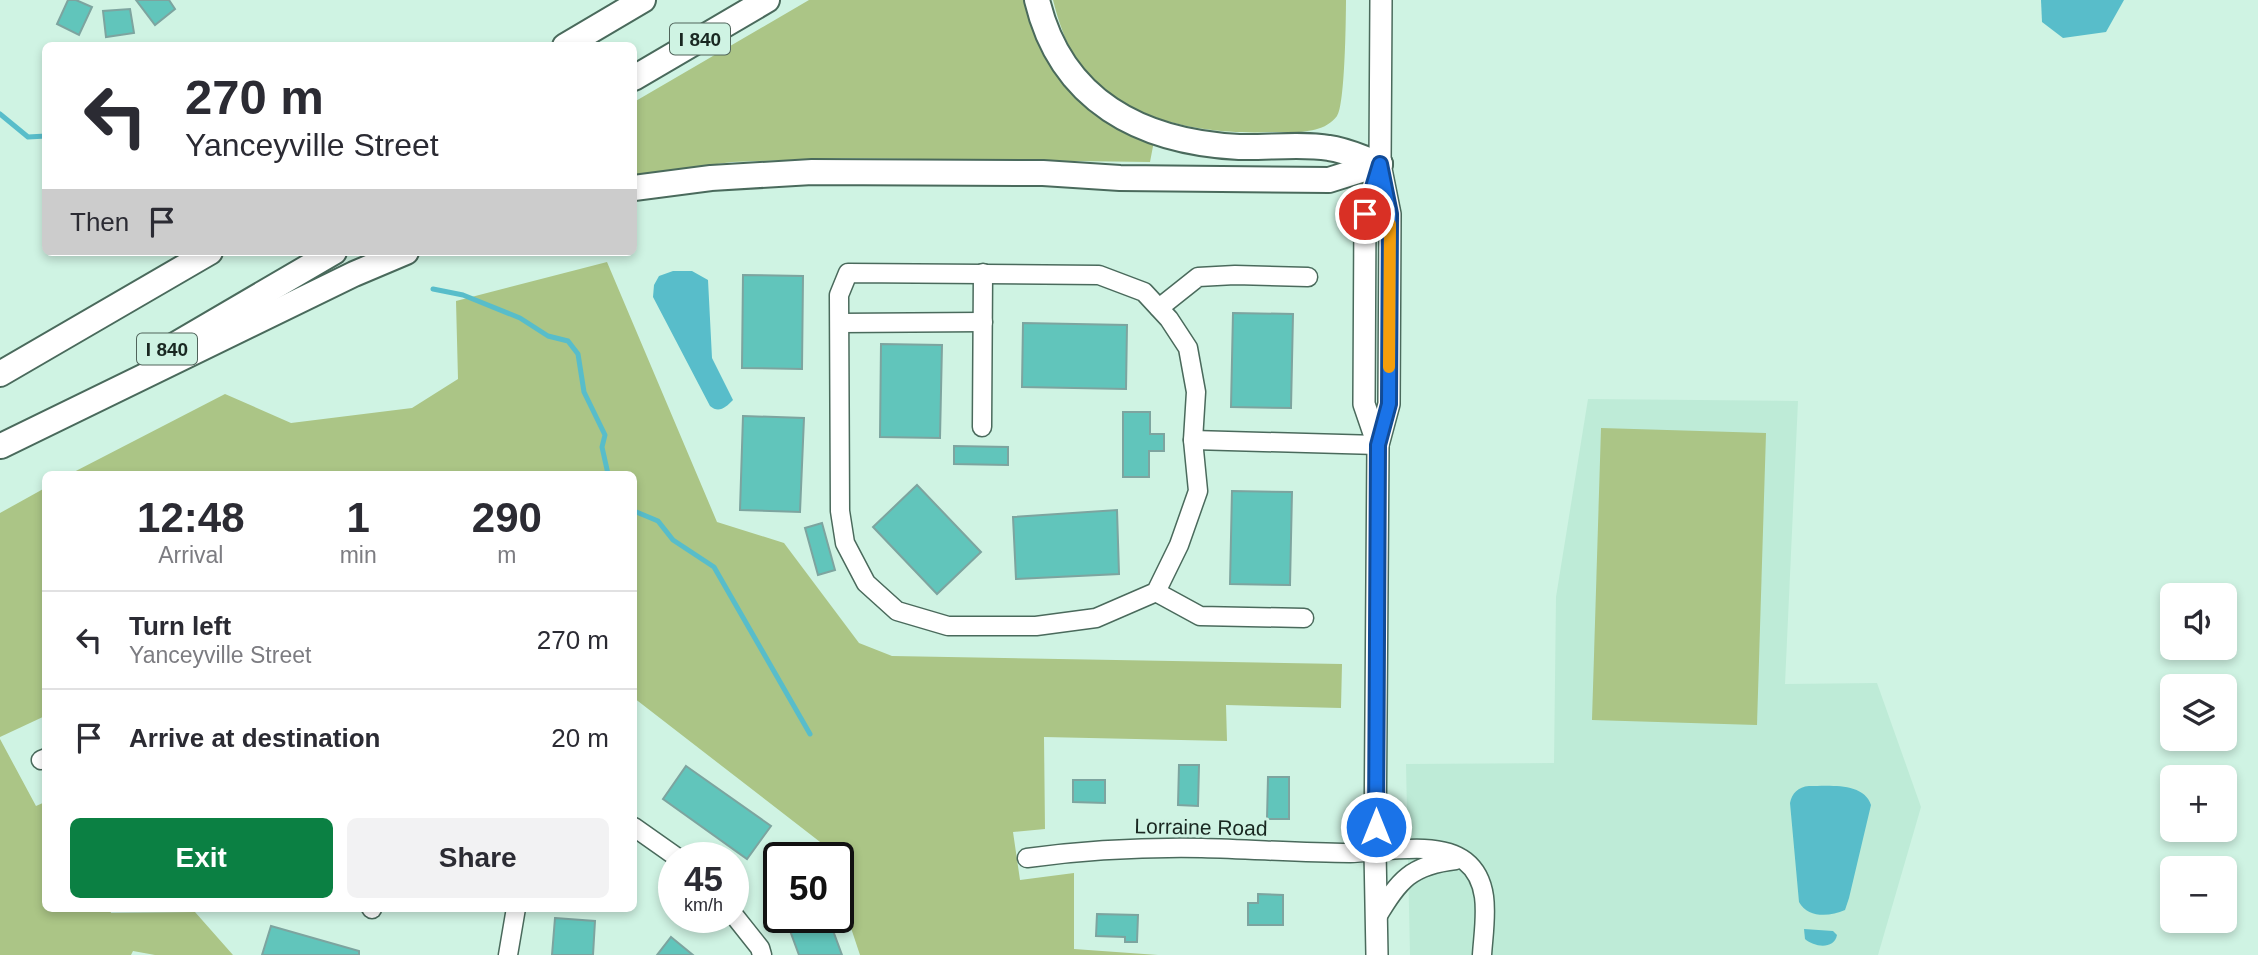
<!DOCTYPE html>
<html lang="en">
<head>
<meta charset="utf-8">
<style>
	:root { --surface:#fff; --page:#f2f2f3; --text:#2b2b33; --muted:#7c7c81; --line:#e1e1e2; --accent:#0b8043 }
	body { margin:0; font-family:Arial,sans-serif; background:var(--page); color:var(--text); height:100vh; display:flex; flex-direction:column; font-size:26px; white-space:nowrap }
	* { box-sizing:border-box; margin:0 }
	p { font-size:23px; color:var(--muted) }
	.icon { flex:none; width:38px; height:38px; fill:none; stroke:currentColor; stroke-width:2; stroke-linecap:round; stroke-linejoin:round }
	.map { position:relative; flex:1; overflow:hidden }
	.panel { position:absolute; left:42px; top:471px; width:595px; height:441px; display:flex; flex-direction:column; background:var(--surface); border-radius:10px; box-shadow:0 4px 10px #0003 }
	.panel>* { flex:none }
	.guide { position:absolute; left:42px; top:42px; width:595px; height:214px; border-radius:10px; box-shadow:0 4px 10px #0003; background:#fff; color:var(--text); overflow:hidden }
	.tools { position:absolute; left:2160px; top:583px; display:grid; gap:14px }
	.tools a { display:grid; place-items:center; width:77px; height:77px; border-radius:10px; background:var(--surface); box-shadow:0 4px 10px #0003; font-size:35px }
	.speed { position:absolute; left:658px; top:842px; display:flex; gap:14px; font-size:35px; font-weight:700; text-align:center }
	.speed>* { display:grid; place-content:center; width:91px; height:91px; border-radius:50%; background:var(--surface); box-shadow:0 4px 10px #0003; line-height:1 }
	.speed small { font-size:18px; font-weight:400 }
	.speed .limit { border:4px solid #111; border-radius:10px; background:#fff; color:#111 }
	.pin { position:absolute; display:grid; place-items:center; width:60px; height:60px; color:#fff; margin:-30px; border:4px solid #fff; border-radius:50%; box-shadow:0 2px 7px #0007 }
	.me { position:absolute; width:77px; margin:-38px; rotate:0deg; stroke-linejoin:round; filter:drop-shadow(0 0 5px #0008) }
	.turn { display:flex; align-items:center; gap:24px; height:147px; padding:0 28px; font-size:32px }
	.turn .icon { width:91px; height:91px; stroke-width:2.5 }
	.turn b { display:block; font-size:49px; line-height:60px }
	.then { display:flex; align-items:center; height:66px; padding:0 28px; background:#0003; gap:14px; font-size:26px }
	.eta { display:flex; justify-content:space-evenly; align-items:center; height:119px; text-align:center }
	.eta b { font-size:42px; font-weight:700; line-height:49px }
	.action { display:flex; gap:14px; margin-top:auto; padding:14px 28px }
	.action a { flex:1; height:80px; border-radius:10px; background:var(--accent); color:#fff; font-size:28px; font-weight:700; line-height:80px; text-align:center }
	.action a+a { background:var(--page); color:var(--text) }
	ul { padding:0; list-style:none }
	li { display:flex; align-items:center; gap:21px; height:98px; padding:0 28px; border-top:2px solid var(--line) }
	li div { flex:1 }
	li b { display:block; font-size:26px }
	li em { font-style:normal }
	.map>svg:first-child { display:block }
	.built { fill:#beebd7 }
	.green { fill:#abc586 }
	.water { fill:#58bdca }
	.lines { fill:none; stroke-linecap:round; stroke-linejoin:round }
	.stream { stroke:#58bdca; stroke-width:5 }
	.building { fill:#61c5bb; stroke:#7da49f; stroke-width:2 }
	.minor-casing { stroke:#4a6a5c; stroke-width:21 }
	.major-casing { stroke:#4a6a5c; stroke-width:24 }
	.highway-casing { stroke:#4a6a5c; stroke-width:28 }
	.minor { stroke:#fff; stroke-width:18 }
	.major { stroke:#fff; stroke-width:21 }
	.highway { stroke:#fff; stroke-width:24 }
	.route-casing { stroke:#114b97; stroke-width:18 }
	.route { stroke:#1a73e8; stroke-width:12 }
	.slow { stroke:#f59e0b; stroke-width:12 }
	.labels { text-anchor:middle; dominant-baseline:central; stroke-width:6; stroke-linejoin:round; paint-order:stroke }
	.shield { fill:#cff3e3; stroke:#50645b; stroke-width:2 }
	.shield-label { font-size:19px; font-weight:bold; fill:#192721 }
	.street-label { font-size:21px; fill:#192721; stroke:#cff3e3 }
</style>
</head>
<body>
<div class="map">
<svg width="2258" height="955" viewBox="0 0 2258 955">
	<rect width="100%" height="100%" fill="#cff3e3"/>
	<path class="built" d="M1588,399l210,2 -13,283 92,-1 44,124 -43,148h-468l-4,-191 148,-1 2,-166z"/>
	<g class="green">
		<path d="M809,0h218c9,53 43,103 91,128 11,6 24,9 36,13l-4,21 -308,-4 -110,4 -98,13v-73z"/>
		<path d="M1053,0h293c0,18 -1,106 -9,116 -14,19 -44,16 -64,16 -70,3 -154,-10 -197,-73 -11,-18 -18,-39 -23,-59z"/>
		<path d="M607,262l110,260 67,21 75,100 33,13 450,8 -1,44 -115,-3 1,36 -183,-4 1,92 -32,3 7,48 54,-7v76l84,6h-298l-22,-66v-31l-10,-1 -4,-12 -190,-147v-224h-564l155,-80 66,29 121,-15 46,-29 -2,-78z"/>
		<path d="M1601,428l165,5 -9,292 -165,-5z"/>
		<path d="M45,488v228l-45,21v-224z"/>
		<path d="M0,739l36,67 9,-4 1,106h64l1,5 84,-1 38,43h-78l-22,-4 -2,4h-131z"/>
	</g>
	<g class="water">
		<path d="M2041,0h83l-18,32 -43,6 -21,-16z"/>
		<path d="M673,271h19l16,9 4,78 21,42c-7,7 -14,14 -23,6l-57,-109 1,-12 5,-9z"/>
		<path d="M1809,786c19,0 55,-4 62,19l-22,93 -4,12c-16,7 -37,8 -46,-8l-9,-99c2,-10 8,-16 19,-17z"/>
		<path d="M1804,929l29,2 4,4c-3,15 -23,12 -32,4z"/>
	</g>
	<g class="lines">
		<g class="stream">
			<path d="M0,114l28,23 18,-1"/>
			<path d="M433,289l30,6 57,23 28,18 20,5 10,13 6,38 21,43 -3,12 6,27"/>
			<path d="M634,511l24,10 15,19 41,27 96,167"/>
		</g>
	</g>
	<g class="building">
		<path d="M68,0h8l16,7 -13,28 -22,-11z"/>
		<path d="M136,0h33l6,9 -20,16z"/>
		<path d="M130,9l4,24 -28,4 -3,-26z"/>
		<path d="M743,275l60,1 -1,93 -60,-1z"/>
		<path d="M1233,313l60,1 -2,94 -60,-1z"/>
		<path d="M1023,323l104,2 -1,64 -104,-2z"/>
		<path d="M881,344l61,1 -2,93 -60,-1z"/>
		<path d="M1123,412h27v22h14v17h-15v26h-26z"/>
		<path d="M743,416l61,2 -4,94 -60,-2z"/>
		<path d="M954,446l54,1v18l-54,-1z"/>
		<path d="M917,485l64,67 -44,42 -64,-67z"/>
		<path d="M1232,491l60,1 -2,93 -60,-1z"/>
		<path d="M1117,510l2,64 -103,5 -3,-62z"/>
		<path d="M822,523l13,47 -17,5 -13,-47z"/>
		<path d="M1179,765h20l-1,41 -20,-1z"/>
		<path d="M686,766l85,60 -24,33 -84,-60z"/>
		<path d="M1268,777h21v42h-22z"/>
		<path d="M1073,780h32v23l-32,-1z"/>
		<path d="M1258,894l25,1v30h-35v-22h10z"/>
		<path d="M1097,914l41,1 -1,27h-12v-5l-29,-1z"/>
		<path d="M785,917h43l14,38h-43z"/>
		<path d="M555,918l40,3 -2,34h-41z"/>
		<path d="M271,926l88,25v4h-97z"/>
		<path d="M671,937l22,18h-36z"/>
	</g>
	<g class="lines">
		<g class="minor-casing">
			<g id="minor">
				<path d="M848,273l251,2 45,17 25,27 19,29 8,44 -3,48 5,51 -19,54 -23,47 -60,26 -60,8h-88l-51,-15 -31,-28 -21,-40 -5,-32 -1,-216z"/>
				<path d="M1159,308l39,-31 37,-2 73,2"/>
				<path d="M840,323l143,-1"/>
				<path d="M982,427l1,-154"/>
				<path d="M1193,440l185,5"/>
				<path d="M1156,592l44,24 104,2"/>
				<path d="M41,760l5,-2"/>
				<path d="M634,827l44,31"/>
				<path d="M1027,858c59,-8 116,-11 175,-10 49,1 99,5 148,5 32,-1 89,-13 115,8 28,22 19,62 17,94"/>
				<path d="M371,908l1,1"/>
				<path d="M733,914l27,34 2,7"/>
				<path d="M1377,917c22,-37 34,-52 79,-57"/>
				<path d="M508,955l8,-47"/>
			</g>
		</g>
		<g class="major-casing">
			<g id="major">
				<path d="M1378,445l-14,-41 1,-190 14,-46"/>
				<path d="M1377,955l-2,-104 3,-406 11,-41 1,-190 -10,-50 1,-164"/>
			</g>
		</g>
		<g class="highway-casing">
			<g id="highway">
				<path d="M1037,0c24,101 104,142 202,147 29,1 62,-4 90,1 17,2 35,11 51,16"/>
				<path d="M565,46l78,-46"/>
				<path d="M634,78l133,-78"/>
				<path d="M634,188l77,-10 101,-6 231,1 77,5 209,2 51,-16"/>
				<path d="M173,346l161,-94"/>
				<path d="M0,374l210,-122"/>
				<path d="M1,446l353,-172 52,-22"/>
			</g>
		</g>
		<use href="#minor" class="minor"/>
		<use href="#major" class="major"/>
		<use href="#highway" class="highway"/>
	</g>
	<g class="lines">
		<g class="route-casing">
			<path id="route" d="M1365,214l15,-50 10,50 -1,190 -11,41 -2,382"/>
		</g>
		<use href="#route" class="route"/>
		<path class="slow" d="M1389,367l1,-143"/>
	</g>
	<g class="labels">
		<g class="shield">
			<rect x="670" y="23.5" width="60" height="31" rx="5"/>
			<rect x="137" y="333.5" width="60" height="31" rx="5"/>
		</g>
		<g class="shield-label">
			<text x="700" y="39">I 840</text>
			<text x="167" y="349">I 840</text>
		</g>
		<g class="street-label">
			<text transform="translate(1201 827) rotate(1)">Lorraine Road</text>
		</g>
	</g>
</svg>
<div class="tools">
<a><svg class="icon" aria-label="sound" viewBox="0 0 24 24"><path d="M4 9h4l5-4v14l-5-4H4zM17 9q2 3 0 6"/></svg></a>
<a><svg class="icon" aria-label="layers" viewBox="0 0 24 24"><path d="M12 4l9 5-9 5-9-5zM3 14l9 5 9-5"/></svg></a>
<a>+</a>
<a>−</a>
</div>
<div class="speed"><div>45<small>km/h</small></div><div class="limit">50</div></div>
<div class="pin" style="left:1365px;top:214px;background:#d93025"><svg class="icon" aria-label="arrive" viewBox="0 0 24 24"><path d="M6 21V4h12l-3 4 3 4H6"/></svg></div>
<svg class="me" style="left:1376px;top:827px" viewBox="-20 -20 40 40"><circle r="17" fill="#1a73e8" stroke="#fff" stroke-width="3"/><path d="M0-11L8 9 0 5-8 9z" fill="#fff"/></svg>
<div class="guide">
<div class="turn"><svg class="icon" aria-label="left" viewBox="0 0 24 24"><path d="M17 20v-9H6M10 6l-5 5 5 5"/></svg><div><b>270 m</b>Yanceyville Street</div></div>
<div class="then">Then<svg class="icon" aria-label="arrive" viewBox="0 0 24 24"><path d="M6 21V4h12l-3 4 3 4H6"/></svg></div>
</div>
<section class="panel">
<div class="eta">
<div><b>12:48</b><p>Arrival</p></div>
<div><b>1</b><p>min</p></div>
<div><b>290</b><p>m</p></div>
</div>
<ul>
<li><svg class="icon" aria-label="left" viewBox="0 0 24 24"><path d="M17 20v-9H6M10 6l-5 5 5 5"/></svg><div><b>Turn left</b><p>Yanceyville Street</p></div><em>270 m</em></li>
<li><svg class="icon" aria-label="arrive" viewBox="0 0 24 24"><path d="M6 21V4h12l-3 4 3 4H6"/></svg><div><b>Arrive at destination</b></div><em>20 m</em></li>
</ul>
<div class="action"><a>Exit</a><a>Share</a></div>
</section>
</div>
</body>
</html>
